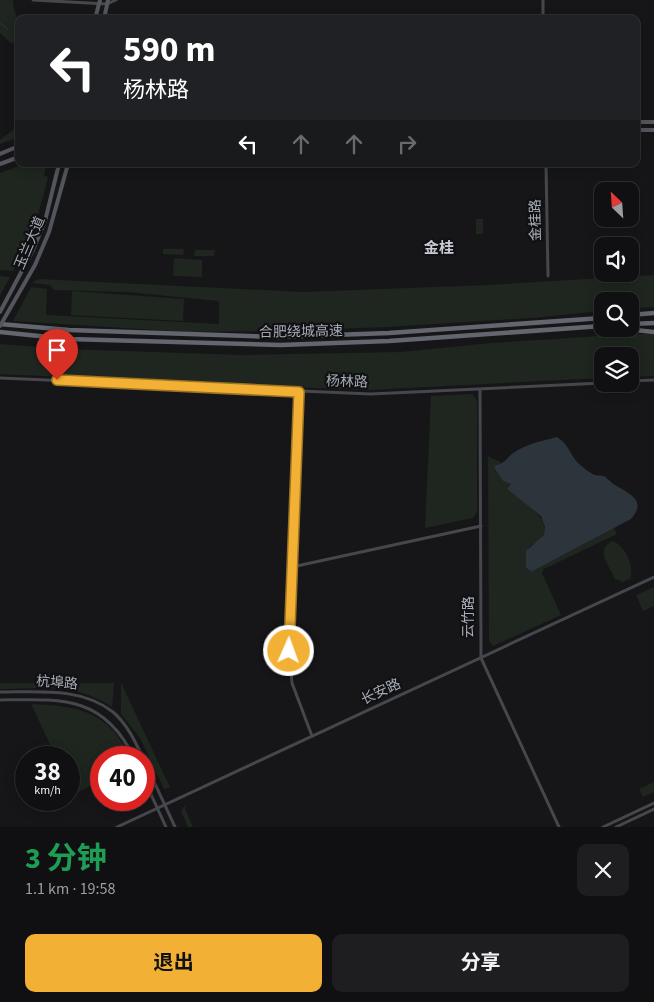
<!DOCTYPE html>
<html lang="zh">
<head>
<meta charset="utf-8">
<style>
	:root { --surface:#101012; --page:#1e1e20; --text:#f1f3f6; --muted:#9c9d9f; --line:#303032; --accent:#f2b134 }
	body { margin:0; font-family:"Source Sans 3","Noto Sans SC",sans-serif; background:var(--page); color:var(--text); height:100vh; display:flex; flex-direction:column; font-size:19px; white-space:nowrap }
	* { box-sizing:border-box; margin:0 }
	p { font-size:16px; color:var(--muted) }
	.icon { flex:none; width:28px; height:28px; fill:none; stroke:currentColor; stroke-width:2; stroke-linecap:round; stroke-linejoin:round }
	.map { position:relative; height:827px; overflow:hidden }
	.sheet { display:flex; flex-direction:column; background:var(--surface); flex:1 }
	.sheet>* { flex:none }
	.guide { position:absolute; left:15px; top:15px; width:625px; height:152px; border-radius:10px; box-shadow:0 2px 12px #0003,0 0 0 1px var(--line); background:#202124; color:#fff; overflow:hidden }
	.needle { width:32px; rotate:335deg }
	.fabs { position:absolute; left:594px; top:182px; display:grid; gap:10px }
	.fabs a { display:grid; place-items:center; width:45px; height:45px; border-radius:10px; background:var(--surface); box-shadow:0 2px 12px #0003,0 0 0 1px var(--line); font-size:25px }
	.speed { position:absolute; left:15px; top:746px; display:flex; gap:10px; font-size:25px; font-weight:700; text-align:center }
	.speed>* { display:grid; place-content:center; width:65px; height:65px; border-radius:50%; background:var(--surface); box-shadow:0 2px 12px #0003,0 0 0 1px var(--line); line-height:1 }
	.speed small { font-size:12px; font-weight:400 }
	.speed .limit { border:8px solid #d22; background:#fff; color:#111 }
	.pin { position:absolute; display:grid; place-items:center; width:42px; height:42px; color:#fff; margin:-51px -21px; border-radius:50% 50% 50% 0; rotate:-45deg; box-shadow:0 0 5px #0007 }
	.pin .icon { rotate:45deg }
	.me { position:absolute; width:55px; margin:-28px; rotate:2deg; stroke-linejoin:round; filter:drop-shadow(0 0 4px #0008) }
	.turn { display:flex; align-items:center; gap:18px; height:105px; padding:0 25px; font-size:22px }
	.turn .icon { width:65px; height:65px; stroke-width:2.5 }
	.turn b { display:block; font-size:35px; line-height:42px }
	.lanes { display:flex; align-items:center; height:48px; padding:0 25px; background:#0003; justify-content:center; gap:25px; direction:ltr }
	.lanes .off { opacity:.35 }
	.round { display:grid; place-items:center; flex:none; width:52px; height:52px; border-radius:10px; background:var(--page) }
	.overview { display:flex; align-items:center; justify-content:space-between; height:85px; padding:0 25px }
	h1 { font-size:30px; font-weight:700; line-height:38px; color:#1e9e55 }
	.primary-button { display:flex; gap:10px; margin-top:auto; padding:10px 25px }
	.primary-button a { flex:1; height:58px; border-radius:10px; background:var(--accent); color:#111; font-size:20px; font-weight:700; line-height:58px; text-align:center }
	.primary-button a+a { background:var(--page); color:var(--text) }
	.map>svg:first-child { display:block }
	.green { fill:#1e261f }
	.water { fill:#2c353c }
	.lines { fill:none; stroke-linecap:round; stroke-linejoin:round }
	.stream { stroke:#2c353c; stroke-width:1 }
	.secondary { stroke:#45474d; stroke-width:3 }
	.primary { stroke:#53555c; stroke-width:4 }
	.highway { stroke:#63666e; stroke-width:4.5 }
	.primary-bridge { stroke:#53555c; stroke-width:4 }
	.route-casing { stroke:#9d7322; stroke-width:12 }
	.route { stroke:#f2b134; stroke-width:9 }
	.labels { text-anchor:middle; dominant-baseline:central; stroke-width:4.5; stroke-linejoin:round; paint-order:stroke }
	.street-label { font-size:14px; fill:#a8adb8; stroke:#111113 }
	.neighbourhood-label { font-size:15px; font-weight:bold; fill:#c9ccd4; stroke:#111113 }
</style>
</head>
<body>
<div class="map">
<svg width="654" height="827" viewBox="0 0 654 827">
	<rect width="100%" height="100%" fill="#161618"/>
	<g class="green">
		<path d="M0,0h13c0,19 14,24 -1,44l-12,-11z"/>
		<path d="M19,125v12l-19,7v-4z"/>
		<path d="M24,164h22l-2,12 4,1c-9,38 -16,60 -35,94l-13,-1v-97z"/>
		<rect x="476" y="219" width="7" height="15"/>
		<path d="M163,249h21l-1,6 -20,-1z"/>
		<path d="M195,250h20l-1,6h-20z"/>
		<path d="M174,258l28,2v17l-29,-1z"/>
		<path d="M654,275v32l-24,2v-8h-28v10l-71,7 -144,9 -109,4 -90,1 -175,-11 18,-34 16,2 -1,26 173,9v-23l-92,-9 -73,-2 -4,-5 -18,-2 6,-4 265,13 186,-7z"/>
		<path d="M0,276l10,1 -10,19z"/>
		<path d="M72,291l112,8 -1,22 -112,-6z"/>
		<path d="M630,334h24v42l-24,1v-21h-28v22l-233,12 -132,-5 -237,-11v-30l64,5 179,6 158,-3 90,-9z"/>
		<path d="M472,394l5,6v112l-4,6 -48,10 6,-132z"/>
		<path d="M488,456l14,7 -8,6 9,12 8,3 -4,5c11,9 47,30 36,48 -3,4 -9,7 -13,9l-1,25 2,1 83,-44 3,6 -73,35 -2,4 19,42 -68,31 -4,-5z"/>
		<path d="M612,541c13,3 23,27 18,38l-7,3 -8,-3c-6,-14 -20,-29 -3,-38z"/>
		<path d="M654,587v19l-11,5 -7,-16z"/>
		<path d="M0,683h114l-2,24c-34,-24 -72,-19 -112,-18z"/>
		<path d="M121,683l49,104 -6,2 -24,-51 -19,-24z"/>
		<path d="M31,704c48,2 77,7 99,53l-29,1v23l-25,12 -7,-16v-19l-13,-1z"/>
		<path d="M654,782v10l-11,5 -4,-8z"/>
		<path d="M186,804l-1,5 8,18h-5l-7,-16z"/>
	</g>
	<path class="water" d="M557,437c13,8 13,19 22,27 4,3 8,7 12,9 4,3 7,2 12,3 4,1 8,7 12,9 13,8 33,15 16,34l-100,53 -5,-5v-16l18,-16 1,-8 -4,-11 -34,-27 4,-5 -8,-3 -9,-13 2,-3c7,0 11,-7 16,-11 13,-10 30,-13 45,-17z"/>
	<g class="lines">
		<path class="stream" d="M0,23l8,6"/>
		<g class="secondary">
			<path d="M33,0l74,4 9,-4"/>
			<path d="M543,0v19"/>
			<path d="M546,164l2,112"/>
			<path d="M0,378l371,16 231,-11"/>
			<path d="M630,381l24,-1"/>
			<path d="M480,390l1,268 78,169"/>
			<path d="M299,391l-10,260 3,32 20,53"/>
			<path d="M292,567l189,-41"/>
			<path d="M0,692c38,0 81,-5 113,20 14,12 22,29 30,46"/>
			<path d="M0,700c61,-1 104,-5 134,58"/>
			<path d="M144,760l31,67"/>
			<path d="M144,779l22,48"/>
			<path d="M117,827l537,-250"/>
			<path d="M603,827l51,-24"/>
			<path d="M616,827l38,-18"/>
		</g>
		<g class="primary">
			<path d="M95,19l5,-19"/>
			<path d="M104,19l4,-19"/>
			<path d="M636,122h18"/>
			<path d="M636,130h18"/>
			<path d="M0,154l19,-8"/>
			<path d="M0,164l19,-7"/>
			<path d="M0,312l33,-62 12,-29 14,-57"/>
			<path d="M8,312l27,-47 14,-33 19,-68"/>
		</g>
		<g class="highway">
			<path d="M630,315l24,-2"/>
			<path d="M0,324l69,6 209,7 111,-4 213,-15"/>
			<path d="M630,324l24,-1"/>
			<path d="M626,329l28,3"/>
			<path d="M0,332l68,7 213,6 108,-4 213,-15"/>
		</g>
		<path class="primary-bridge" d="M0,326l8,-14"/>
	</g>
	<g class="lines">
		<g class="route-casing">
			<path id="route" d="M57,380l242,12 -10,259"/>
		</g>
		<use href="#route" class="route"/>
	</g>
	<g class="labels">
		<g class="street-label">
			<text transform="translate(536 220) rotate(-91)">金桂路</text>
			<text transform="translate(30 243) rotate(-67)">玉兰大道</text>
			<text transform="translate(301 332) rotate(-1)">合肥绕城高速</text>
			<text transform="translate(347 382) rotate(2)">杨林路</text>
			<text transform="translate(469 617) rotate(-90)">云竹路</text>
			<text transform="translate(57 683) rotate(5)">杭埠路</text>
			<text transform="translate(381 692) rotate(-25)">长安路</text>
		</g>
		<g class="neighbourhood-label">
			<text x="439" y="248">金桂</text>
		</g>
	</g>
</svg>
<div class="fabs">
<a><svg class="needle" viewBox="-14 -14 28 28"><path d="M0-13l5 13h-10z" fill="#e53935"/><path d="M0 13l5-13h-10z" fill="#9c9d9f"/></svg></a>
<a><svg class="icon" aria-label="sound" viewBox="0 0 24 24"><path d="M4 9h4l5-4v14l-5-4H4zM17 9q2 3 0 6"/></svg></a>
<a><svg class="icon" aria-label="search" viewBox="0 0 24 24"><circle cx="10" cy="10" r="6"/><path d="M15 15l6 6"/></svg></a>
<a><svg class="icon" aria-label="layers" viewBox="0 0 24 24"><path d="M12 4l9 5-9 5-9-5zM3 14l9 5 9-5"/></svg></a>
</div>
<div class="speed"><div>38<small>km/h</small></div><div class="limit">40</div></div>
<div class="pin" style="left:57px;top:380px;background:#d93025"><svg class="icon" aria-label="arrive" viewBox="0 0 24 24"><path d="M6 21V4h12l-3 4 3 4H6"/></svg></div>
<svg class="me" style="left:289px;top:651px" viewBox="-20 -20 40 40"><circle r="17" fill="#f2b134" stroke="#fff" stroke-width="3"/><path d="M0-11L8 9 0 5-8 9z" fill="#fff"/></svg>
<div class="guide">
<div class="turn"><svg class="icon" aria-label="left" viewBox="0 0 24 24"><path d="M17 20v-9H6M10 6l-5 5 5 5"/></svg><div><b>590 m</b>杨林路</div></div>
<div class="lanes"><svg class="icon" aria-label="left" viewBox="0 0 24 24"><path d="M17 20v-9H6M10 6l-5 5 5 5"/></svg><svg class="icon off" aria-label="ahead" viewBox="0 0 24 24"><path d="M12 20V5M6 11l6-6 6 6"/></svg><svg class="icon off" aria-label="ahead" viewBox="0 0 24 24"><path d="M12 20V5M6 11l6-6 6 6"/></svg><svg class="icon off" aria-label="right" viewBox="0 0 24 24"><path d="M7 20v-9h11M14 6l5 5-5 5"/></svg></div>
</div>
</div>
<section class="sheet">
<div class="overview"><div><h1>3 分钟</h1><p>1.1 km · 19:58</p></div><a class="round"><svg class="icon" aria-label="close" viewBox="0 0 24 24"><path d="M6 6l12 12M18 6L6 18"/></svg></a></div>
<div class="primary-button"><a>退出</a><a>分享</a></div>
</section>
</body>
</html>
